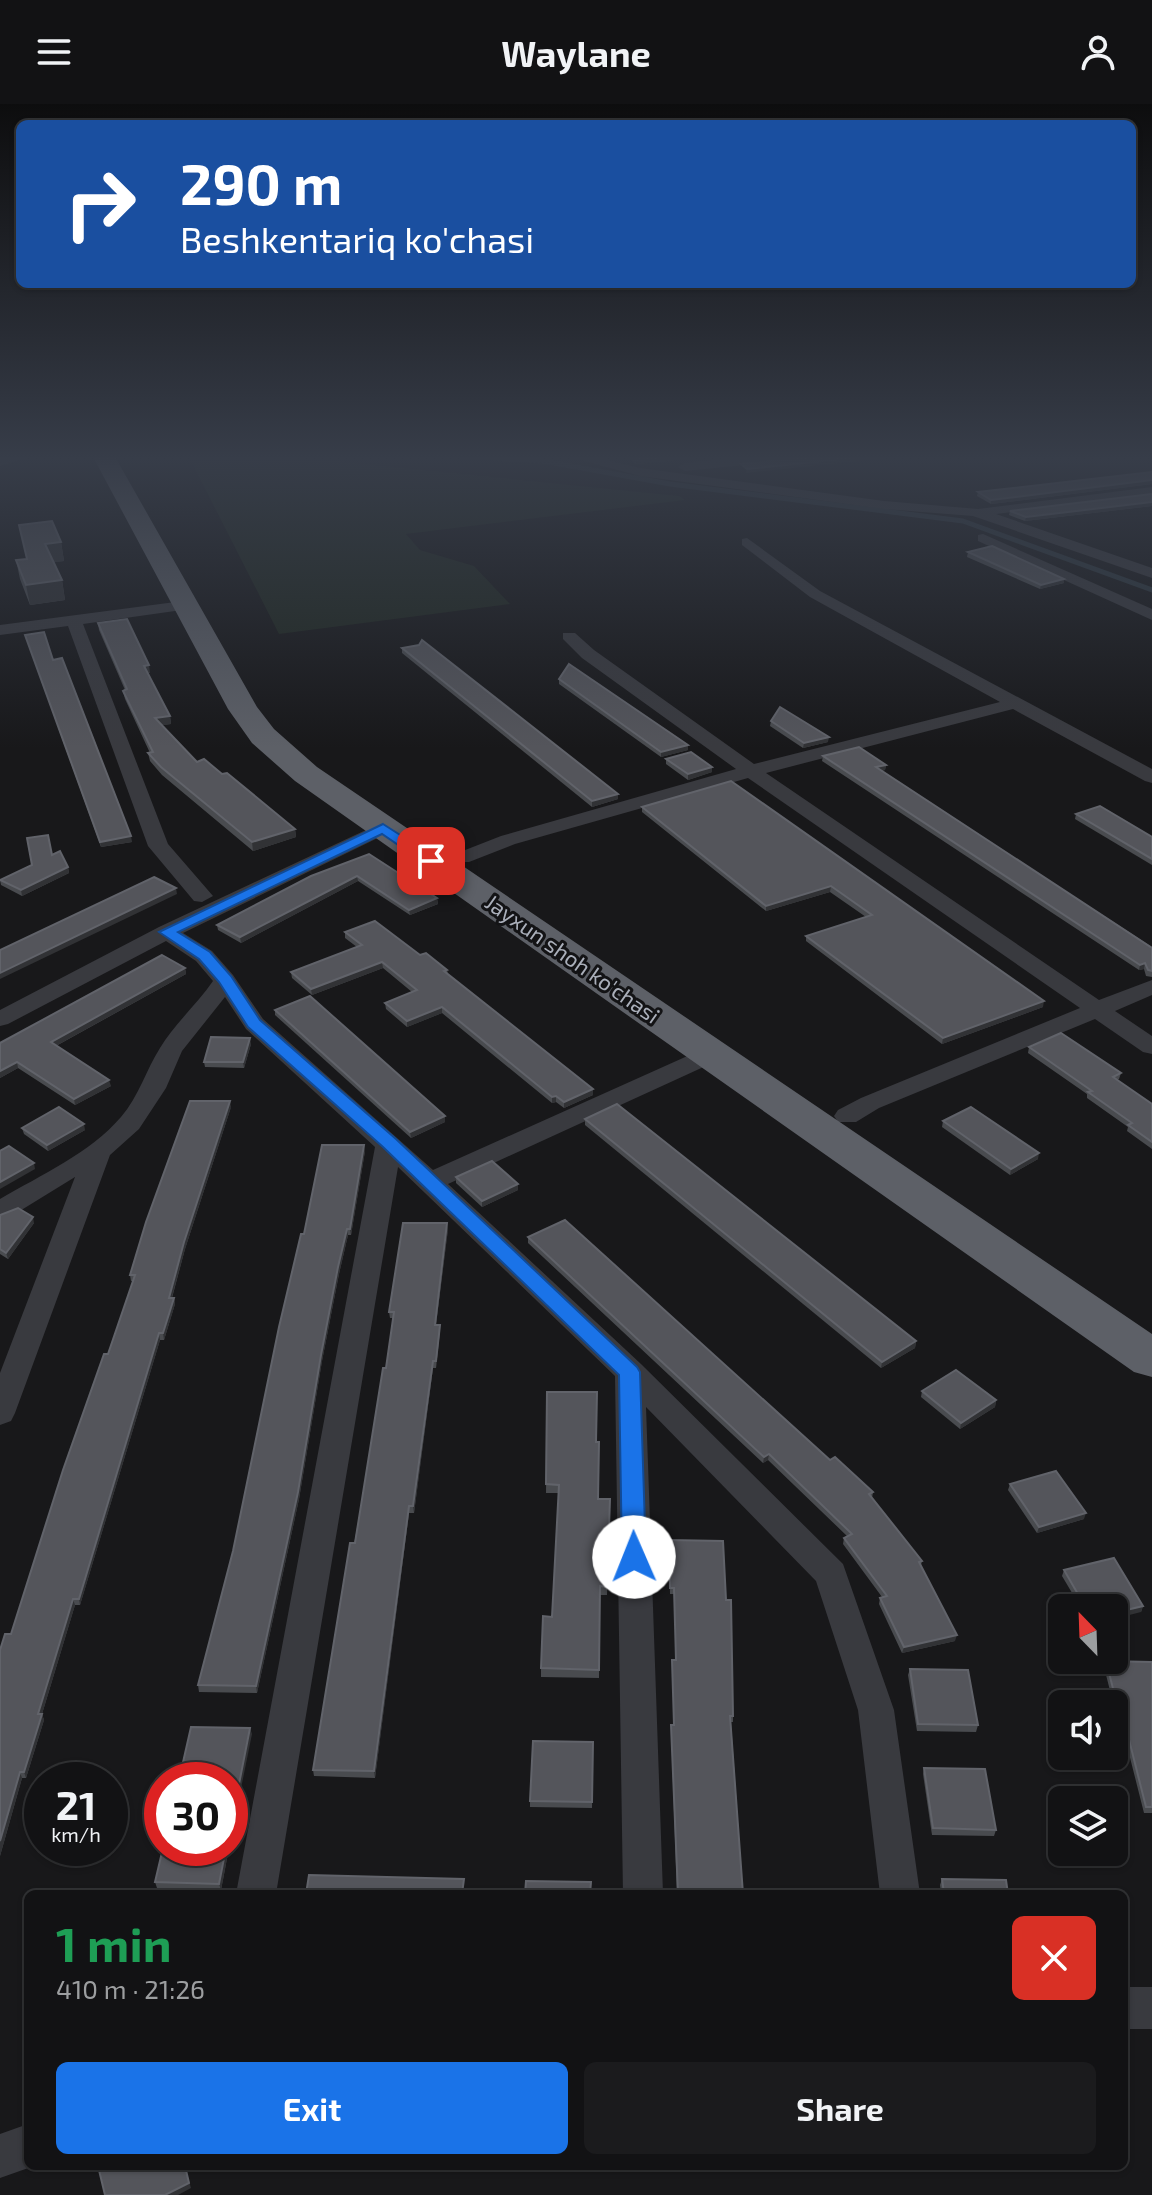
<!DOCTYPE html>
<html lang="en">
<head>
<meta charset="utf-8">
<style>
	:root { --surface:#121214; --page:#1b1b1d; --text:#f1f3f6; --muted:#9c9ea0; --line:#313234; --accent:#1a73e8 }
	body { margin:0; font-family:"Exo 2",sans-serif; background:var(--page); color:var(--text); height:100vh; display:flex; flex-direction:column; font-size:30px; white-space:nowrap }
	* { box-sizing:border-box; margin:0 }
	p { font-size:26px; color:var(--muted) }
	.icon { flex:none; width:44px; height:44px; fill:none; stroke:currentColor; stroke-width:2; stroke-linecap:round; stroke-linejoin:round }
	.map { position:relative; flex:1; overflow:hidden }
	.drawer { position:absolute; left:24px; top:1786px; width:1104px; height:280px; display:flex; flex-direction:column; background:var(--surface); border-radius:12px; box-shadow:0 2px 6px #0004,0 0 0 2px var(--line) }
	.drawer>* { flex:none }
	.guide { position:absolute; left:16px; top:16px; width:1120px; height:168px; border-radius:12px; box-shadow:0 2px 6px #0004,0 0 0 2px var(--line); background:#1a4fa0; color:#fff; overflow:hidden }
	.needle { width:52px; rotate:337deg }
	.fabs { position:absolute; left:1048px; top:1490px; display:grid; gap:16px }
	.fabs a { display:grid; place-items:center; width:80px; height:80px; border-radius:12px; background:var(--surface); box-shadow:0 2px 6px #0004,0 0 0 2px var(--line); font-size:40px }
	.speed { position:absolute; left:24px; top:1658px; display:flex; gap:16px; font-size:40px; font-weight:700; text-align:center }
	.speed>* { display:grid; place-content:center; width:104px; height:104px; border-radius:50%; background:var(--surface); box-shadow:0 2px 6px #0004,0 0 0 2px var(--line); line-height:1 }
	.speed small { font-size:20px; font-weight:400 }
	.speed .limit { border:12px solid #d22; background:#fff; color:#111 }
	.pin { position:absolute; display:grid; place-items:center; width:68px; height:68px; color:#fff; margin:-34px; border-radius:16px; box-shadow:0 4px 12px #0006 }
	.me { position:absolute; width:88px; margin:-44px; rotate:359deg; stroke-linejoin:round; filter:drop-shadow(0 0 6px #0008) }
	.turn { display:flex; align-items:center; gap:28px; height:168px; padding:0 32px; font-size:36px }
	.turn .icon { width:104px; height:104px; stroke-width:2.5 }
	.turn b { display:block; font-size:56px; line-height:68px }
	.round { display:grid; place-items:center; flex:none; width:84px; height:84px; border-radius:12px; background:var(--page) }
	.overview { display:flex; align-items:center; justify-content:space-between; height:136px; padding:0 32px }
	h1 { font-size:48px; font-weight:700; line-height:60px; color:#1e9e55 }
	.action { display:flex; gap:16px; margin-top:auto; padding:16px 32px }
	.action a { flex:1; height:92px; border-radius:12px; background:var(--accent); color:#fff; font-size:32px; font-weight:700; line-height:92px; text-align:center }
	.action a+a { background:var(--page); color:var(--text) }
	header { display:flex; justify-content:space-between; align-items:center; height:104px; padding:0 32px; background:var(--surface); font-size:36px; font-weight:700 }
	.map>svg:first-child { display:block }
	.green { fill:#202821 }
	.lines { fill:none; stroke-linecap:round; stroke-linejoin:round }
	.stream { stroke:#2d373e; stroke-width:5 }
	.minor { fill:#393a3f; fill-rule:evenodd }
	.trunk { fill:#5d6067; fill-rule:evenodd }
	.wall { fill:#494b4f }
	.shaded-wall { fill:#313235 }
	.building { fill:#54555b; stroke:#61636a; stroke-width:2 }
	.route { fill:#1a73e8; stroke:#114b97; stroke-width:2 }
	.labels { text-anchor:middle; dominant-baseline:central; stroke-width:6; stroke-linejoin:round; paint-order:stroke }
	.street-label { font-size:22px; fill:#aaafba; stroke:#131315 }
</style>
</head>
<body>
<header><svg class="icon" aria-label="menu" viewBox="0 0 24 24"><path d="M4 6h16M4 12h16M4 18h16"/></svg>Waylane<svg class="icon" aria-label="person" viewBox="0 0 24 24"><circle cx="12" cy="8" r="4"/><path d="M4 21q1-7 8-7t8 7"/></svg></header>
<div class="map">
<svg width="1152" height="2091" viewBox="0 0 1152 2091">
	<rect width="100%" height="100%" fill="#18181a"/>
	<path class="green" d="M188,351h87l404,41 6,4 -279,34 14,16 54,16 36,38 -231,30z"/>
	<g class="lines">
		<path class="stream" d="M443,351l100,6 127,23 293,37 189,69"/>
		<g class="minor">
			<path d="M12,351h23l-35,11v-8z"/>
			<path d="M562,351h24l54,13 244,33 94,8 174,-22v8l-156,19 156,54v10l-179,-62 -89,-7 -244,-33z"/>
			<path d="M762,351h48l-6,4 -119,12 -7,-4 7,-4z"/>
			<path d="M983,430l169,75v11l-174,-79v-6z"/>
			<path d="M747,434l73,53 332,178v14l-7,-2 -132,-72 -247,64 333,227 53,-20v15l-37,16 37,25v18l-9,-2 -48,-33 -216,89 -23,14h-18l-4,-6 4,-6 23,-12 219,-90 -332,-230 -233,66 -46,18h-14l-3,-4 3,-4 46,-18 235,-67 -154,-111 -19,-19v-6h12l19,17 160,114 246,-62 -190,-105 -68,-52v-6z"/>
			<path d="M183,497l6,2v6l-106,15 85,220 45,52 -11,6 -8,-1 -46,-55 -80,-220 -68,9v-10z"/>
			<path d="M383,718l10,6 -3,4 -207,101 29,18 21,24 30,44 170,151 270,-121h18l3,5 -3,5 -273,125 193,180 202,200 51,146 26,184h-40l-22,-184 -42,-129 -170,-174 17,487h-40l-8,-518 -217,-209 -122,727h-40l139,-747 -129,-118 -21,-32 -43,54 -16,37 -27,41 -29,26 -95,258 -4,8 -11,4v-52l75,-196 -65,40 -10,3v-21c41,-24 90,-46 121,-82 18,-21 25,-47 39,-69 13,-22 37,-44 53,-67l-17,-20 -30,-20 -158,83 -8,2v-16l159,-83z"/>
			<rect x="1124" y="1883" width="28" height="42"/>
			<path d="M28,2020v42h6l-34,12v-44z"/>
		</g>
		<path class="trunk" d="M92,351h22l143,252 17,22 43,38 835,567v43l-18,-5 -839,-591 -43,-38 -24,-34z"/>
	</g>
	<g class="wall">
		<path d="M626,351h101l-91,9z"/>
		<path d="M1152,368v12l-161,20 -14,-8 1,-4z"/>
		<path d="M1152,390v12l-127,15 -16,-6 1,-4z"/>
		<path d="M19,421l42,17 3,19 -11,1 9,18 3,20 -35,5 -10,-26 -4,-19 11,-1z"/>
		<path d="M968,448l96,27v4l-24,6 -73,-32z"/>
		<path d="M98,519l52,50h-2l22,43 1,8 -9,1 35,37 25,12 73,55 1,8 -43,14 -91,-76 -12,-14 -2,-8h2l-25,-54 -2,-8 2,-1 -26,-60z"/>
		<path d="M25,531l107,207 -31,5z"/>
		<path d="M402,544l216,146v5l-26,8 -190,-154z"/>
		<path d="M559,575l129,71 -27,7 -102,-73z"/>
		<path d="M771,617l57,21 -25,6 -33,-22z"/>
		<path d="M823,652l63,9 -1,5 -4,1 271,176v30l-6,-1 -2,-7 -5,1 -317,-209z"/>
		<path d="M666,655l46,13 -24,8 -22,-16z"/>
		<path d="M731,677l312,226 -101,37 -136,-103v-5l60,-19 -36,-25 -64,19 -124,-99v-5z"/>
		<path d="M1076,710l76,23v28l-77,-46z"/>
		<path d="M369,750l68,44 1,6 -28,11 -52,-34 -117,62 -23,-13 -1,-5z"/>
		<path d="M68,763l1,6 -47,23 -21,-11 -1,-5z"/>
		<path d="M345,828l75,23 27,15 1,4 145,121 -29,13 -8,-6 -4,1 -110,-90 -35,14 -21,-18 -1,-6 27,-11 -29,-24 -71,27 -20,-17 -1,-6 66,-25 -12,-9z"/>
		<path d="M185,864l1,6 -130,72 55,40 -36,19 -57,-37 -18,10v-35z"/>
		<path d="M275,906l170,112 -34,16 -136,-123z"/>
		<path d="M251,940l-7,24 -39,-1 -1,-5z"/>
		<path d="M1029,943l92,26 -2,6 -2,1 35,24v45l-25,-18 1,-4 -41,-29v-4l-59,-41z"/>
		<path d="M231,1003l-46,142 -13,49h2l1,6 -11,36h-4l-80,265h-5l-33,109 2,6 -18,58h-4l-22,78v-206l11,-16 97,-280 25,-73h-2l-1,-6z"/>
		<path d="M585,1015l331,222 -1,7 -34,20 -296,-243z"/>
		<path d="M943,1017l95,38 -28,16 -68,-48z"/>
		<path d="M22,1024l63,2 -37,21 -24,-17z"/>
		<path d="M365,1047l-14,84h-3l-9,39 -17,87 -23,138 -42,194 -58,-1 -1,-7 35,-134 71,-317z"/>
		<path d="M456,1073l62,13 -36,17 -26,-24z"/>
		<path d="M0,1111l34,8 -26,36 -8,-5z"/>
		<path d="M448,1125l-12,96 4,6 -4,37h-3l-19,145h-5l-34,265 -61,-2 -1,-6 73,-402 8,-50h-4l-1,-6z"/>
		<path d="M528,1133l345,255 -1,6 50,63 -1,4 34,76 -53,12 -23,-49 1,-6 2,-1 -39,-53 1,-6 3,-2 -79,-76 -5,3 -235,-220z"/>
		<path d="M922,1287l74,9 -1,7 -35,22 -39,-32z"/>
		<path d="M547,1288l49,50 2,57h12l-3,96h-7l-1,83 -58,-1v-9l11,-51 7,-124h-13z"/>
		<path d="M1010,1380l74,35 -47,14 -29,-43z"/>
		<path d="M669,1442l64,170v6h-2l12,172h-66l-6,-163v-6h2l3,-65 -2,-66h-4z"/>
		<path d="M1064,1466l79,36 -2,6 -27,-4h-33l-19,-32z"/>
		<path d="M1106,1557l46,1v151h-8l-23,-91h-3l-14,-55z"/>
		<path d="M910,1565l68,56 -2,7 -59,-1 -9,-56z"/>
		<path d="M593,1638l-1,66 -62,-1v-6z"/>
		<path d="M924,1664l72,62 -2,6 -62,-1 -9,-61z"/>
		<path d="M229,1744l-8,42 -64,-2 -2,-6z"/>
		<path d="M942,1775l66,15h-67l-1,-9z"/>
	</g>
	<g class="shaded-wall">
		<path d="M685,351h42l-91,9v-4z"/>
		<path d="M878,351h37l-169,18 1,-4z"/>
		<path d="M1152,376v4l-161,20v-4z"/>
		<path d="M1152,398v4l-127,15 1,-4z"/>
		<path d="M61,438l3,19 -15,2 -4,-19z"/>
		<path d="M1064,475v4l-24,6 1,-4z"/>
		<path d="M62,476l3,20 -35,5 -4,-20z"/>
		<path d="M149,561l1,8h-5l-1,-7z"/>
		<path d="M170,612l1,8 -15,2 -1,-8z"/>
		<path d="M829,633l-1,5 -25,6 1,-5z"/>
		<path d="M688,641v5l-27,7v-5z"/>
		<path d="M886,661l-1,5 -10,2 1,-5z"/>
		<path d="M712,663v5l-24,8v-6z"/>
		<path d="M618,690v5l-26,8v-6z"/>
		<path d="M295,725l1,8 -43,14 -1,-9z"/>
		<path d="M131,732l1,6 -31,5 -1,-5z"/>
		<path d="M68,763l1,6 -47,23 -1,-6z"/>
		<path d="M357,772l1,5 -117,62 -1,-6z"/>
		<path d="M831,782l-1,6 -64,19v-5z"/>
		<path d="M176,784l1,6 -177,85v-6z"/>
		<path d="M437,794l1,6 -28,11 -1,-5z"/>
		<path d="M382,858l1,6 -71,27 -1,-6z"/>
		<path d="M1145,859l-1,6 -5,1 1,-5z"/>
		<path d="M185,864l1,6 -134,74 -1,-6z"/>
		<path d="M1044,897l-1,6 -101,37 1,-6z"/>
		<path d="M442,903v6l-35,14v-6z"/>
		<path d="M250,934l1,6 -7,24 -1,-6z"/>
		<path d="M17,958l1,6 -18,10v-7z"/>
		<path d="M109,976l2,6 -36,19 -1,-6z"/>
		<path d="M593,985v6l-29,13v-6z"/>
		<path d="M556,992v6l-4,1v-6z"/>
		<path d="M230,997l1,6 -46,142 -15,55 -1,-6 15,-56z"/>
		<path d="M445,1012v6l-34,16 -1,-6z"/>
		<path d="M84,1020l1,6 -37,21 -1,-6z"/>
		<path d="M364,1041l1,6 -14,84 -1,-6z"/>
		<path d="M1039,1049l-1,6 -28,16 1,-6z"/>
		<path d="M34,1059l1,6 -35,20v-7z"/>
		<path d="M518,1080v6l-36,17v-6z"/>
		<path d="M33,1113l1,6 -26,36 -2,-6z"/>
		<path d="M447,1119l1,6 -13,102v-6z"/>
		<path d="M347,1125l1,6 -9,39 -17,87 -23,138 -42,194 -1,-7 82,-419z"/>
		<path d="M174,1194l1,6 -11,36 -1,-7z"/>
		<path d="M440,1221v6l-4,37v-7z"/>
		<path d="M159,1229l1,7 -80,265 -1,-6z"/>
		<path d="M916,1237l-1,7 -34,20 1,-6z"/>
		<path d="M433,1257v7l-19,145 -1,-7z"/>
		<path d="M996,1296l-1,7 -35,22 1,-6z"/>
		<path d="M769,1350l-1,6 -5,3 1,-6z"/>
		<path d="M409,1402v7l-34,265 -1,-7z"/>
		<path d="M1086,1409l-2,6 -47,14 2,-6z"/>
		<path d="M73,1495l2,6 -33,109 2,6 -18,58 -2,-6 14,-58z"/>
		<path d="M1143,1502l-2,6 -27,7v-6z"/>
		<path d="M957,1531l-2,6 -53,12 2,-6z"/>
		<path d="M250,1624l2,6 -22,109v-13z"/>
		<path d="M20,1668l2,6 -22,78v-15z"/>
		<path d="M226,1744h3l-8,42 -2,-6z"/>
		<path d="M185,2062l6,22 -13,7h-13z"/>
	</g>
	<g class="building">
		<path d="M630,351h55l-49,5z"/>
		<path d="M808,351h70l-131,14 -6,-5 64,-6z"/>
		<path d="M1152,368v8l-161,20 -13,-8z"/>
		<path d="M1152,390v8l-126,15 -16,-6z"/>
		<path d="M52,417l9,21 -16,2 17,36 -36,5 -10,-25 11,-1 -8,-34z"/>
		<path d="M992,442l72,33 -23,6 -73,-33z"/>
		<path d="M127,515l22,46 -5,1 26,50 -15,2 42,44 7,-3 18,15 5,-1 68,56 -43,13 -91,-75 -13,-14 5,-1 -30,-61 4,-2 -29,-66z"/>
		<path d="M44,528l9,28 9,-2 69,178 -31,6 -75,-207z"/>
		<path d="M422,536l196,154 -26,7 -190,-153 17,-3z"/>
		<path d="M569,560l119,81 -27,7 -102,-73z"/>
		<path d="M780,603l49,30 -25,6 -33,-22z"/>
		<path d="M859,643l27,18 -10,2 276,181v23l-4,-1 -3,-7 -5,2 -317,-209z"/>
		<path d="M691,648l21,15 -24,7 -22,-15z"/>
		<path d="M731,677l313,220 -101,37 -137,-102 66,-21 -41,-29 -65,20 -124,-99z"/>
		<path d="M1100,702l52,31v22l-76,-45z"/>
		<path d="M48,731l4,20 8,-4 8,16 -47,23 -21,-10 32,-15 -5,-27z"/>
		<path d="M369,750l68,44 -28,12 -52,-34 -117,61 -23,-12 94,-49z"/>
		<path d="M154,773l22,11 -176,85v-23z"/>
		<path d="M375,817l45,34 6,-2 21,17 -3,1 149,118 -29,13 -8,-6 -4,1 -110,-90 -35,14 -22,-18 32,-13 -35,-28 -71,27 -20,-17 71,-27 -17,-13z"/>
		<path d="M162,851l23,13 -134,74 58,38 -35,19 -57,-37 -17,9v-28z"/>
		<path d="M310,892l135,120 -35,16 -135,-122z"/>
		<path d="M1061,929l60,40 -8,4 39,27v38l-24,-17 4,-2 -44,-31 4,-1 -63,-44z"/>
		<path d="M211,933l39,1 -7,24h-39z"/>
		<path d="M190,997h40l-46,141 -15,56h5l-11,35h-4l-80,266h-6l-35,115h4l-18,58h-4l-20,69v-191l5,-16h6l52,-164 41,-116h4l27,-79h-5l16,-53z"/>
		<path d="M617,1000l299,237 -34,21 -297,-243z"/>
		<path d="M59,1003l25,17 -37,21 -25,-17z"/>
		<path d="M971,1003l68,46 -28,16 -68,-48z"/>
		<path d="M322,1041h42l-14,84h-3l-9,38 -17,88 -23,137 -42,194 -58,-1 35,-134 46,-224 22,-93h3z"/>
		<path d="M9,1042l25,17 -34,19v-31z"/>
		<path d="M492,1057l26,23 -36,17 -26,-24z"/>
		<path d="M18,1104l15,9 -27,36 -6,-4v-34z"/>
		<path d="M565,1116l265,240 5,-3 38,35 -4,2 53,67 -3,1 38,73 -53,12 -24,-49 7,-2 -43,-58 8,-4 -83,-80 -5,3 -236,-220z"/>
		<path d="M403,1119h44l-12,102h5l-4,36h-3l-20,145h-4l-35,265 -61,-1 37,-227h5l28,-175h3l8,-56h-5z"/>
		<path d="M956,1266l40,30 -35,23 -39,-32z"/>
		<path d="M547,1288h50l-1,50h3l-1,57h12l-3,88 -7,-1 -1,84 -58,-2 2,-52 9,1 7,-132 -13,-1z"/>
		<path d="M1056,1367l30,42 -47,14 -29,-43z"/>
		<path d="M669,1436l54,1 3,59h5l2,116h-3l13,178h-65l-7,-169h3l-2,-65h4l-2,-72h-4z"/>
		<path d="M1114,1454l29,48 -29,7v-5h-28l-22,-38z"/>
		<path d="M1106,1557l46,1v145h-6l-23,-91h-3z"/>
		<path d="M910,1565l58,1 10,55 -60,-1z"/>
		<path d="M191,1623l59,1 -20,102v-50h-51z"/>
		<path d="M533,1637l60,1 -1,60 -62,-1z"/>
		<path d="M924,1664l61,1 11,61 -63,-2z"/>
		<path d="M163,1744h63l-7,36 -64,-2z"/>
		<path d="M309,1771l155,4 -2,15h-156z"/>
		<path d="M942,1775l64,1 2,14h-64z"/>
		<path d="M526,1777l65,1 -1,12h-65z"/>
		<path d="M98,2062h87l4,17 -24,12h-60z"/>
	</g>
	<linearGradient id="sky" x2="0" y2="1"><stop stop-color="#0d0d0e"/><stop offset="0.55" stop-color="#373d49"/><stop offset="1" stop-color="#373d49" stop-opacity="0"/></linearGradient>
	<rect width="1152" height="644" fill="url(#sky)"/>
	<path class="route" d="M383,720l53,34v6h-10l-44,-30 -204,98 32,20 21,24 29,44 136,119 241,228 3,5 6,185 -3,6 -9,3 -8,-3 -4,-6 -3,-182 -236,-228 -135,-120 -29,-45 -20,-23 -40,-27z"/>
	<g class="labels">
		<g class="street-label">
			<text transform="translate(573 854) rotate(35)">Jayxun shoh ko'chasi</text>
		</g>
	</g>
</svg>
<div class="fabs">
<a><svg class="needle" viewBox="-14 -14 28 28"><path d="M0-13l5 13h-10z" fill="#e53935"/><path d="M0 13l5-13h-10z" fill="#9c9ea0"/></svg></a>
<a><svg class="icon" aria-label="sound" viewBox="0 0 24 24"><path d="M4 9h4l5-4v14l-5-4H4zM17 9q2 3 0 6"/></svg></a>
<a><svg class="icon" aria-label="layers" viewBox="0 0 24 24"><path d="M12 4l9 5-9 5-9-5zM3 14l9 5 9-5"/></svg></a>
</div>
<div class="speed"><div>21<small>km/h</small></div><div class="limit">30</div></div>
<div class="pin" style="left:431px;top:757px;background:#d93025"><svg class="icon" aria-label="arrive" viewBox="0 0 24 24"><path d="M6 21V4h12l-3 4 3 4H6"/></svg></div>
<svg class="me" style="left:634px;top:1453px" viewBox="-20 -20 40 40"><circle r="19" fill="#fff"/><path d="M0-13L10 11 0 6-10 11z" fill="#1a73e8"/></svg>
<div class="guide">
<div class="turn"><svg class="icon" aria-label="right" viewBox="0 0 24 24"><path d="M7 20v-9h11M14 6l5 5-5 5"/></svg><div><b>290 m</b>Beshkentariq ko'chasi</div></div>
</div>
<section class="drawer">
<div class="overview"><div><h1>1 min</h1><p>410 m · 21:26</p></div><a class="round" style="background:#d93025;color:#fff"><svg class="icon" aria-label="close" viewBox="0 0 24 24"><path d="M6 6l12 12M18 6L6 18"/></svg></a></div>
<div class="action"><a>Exit</a><a>Share</a></div>
</section>
</div>
</body>
</html>
